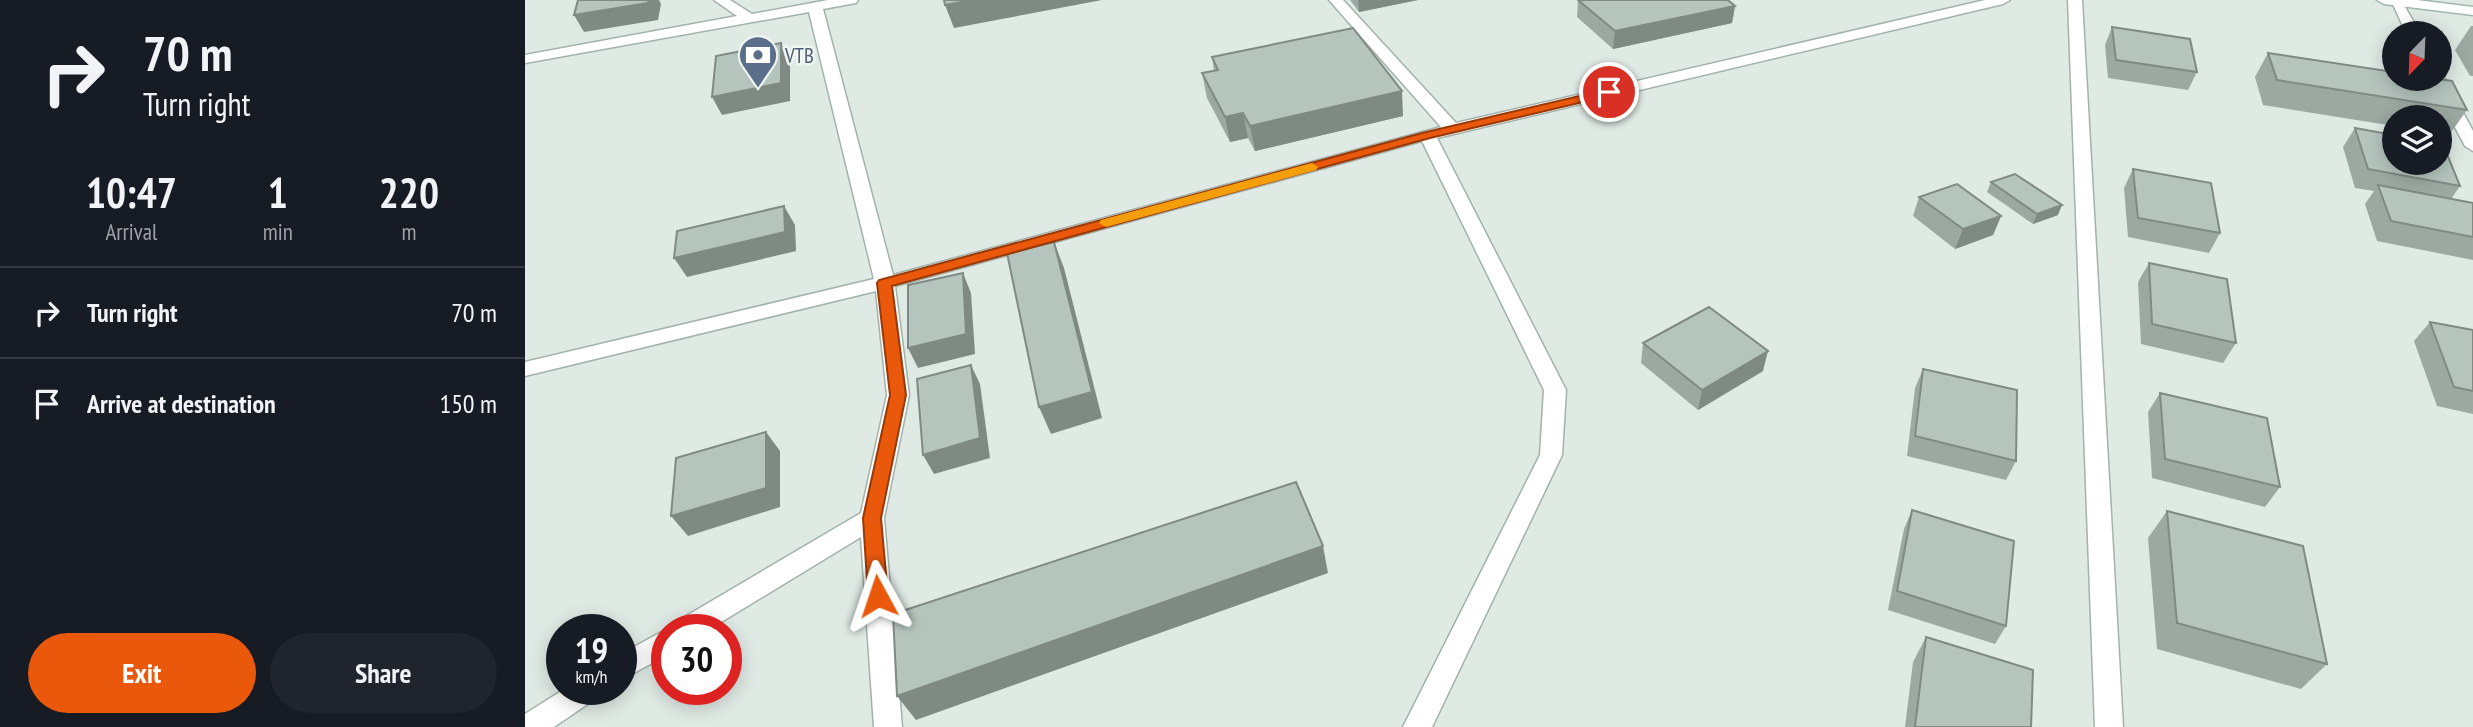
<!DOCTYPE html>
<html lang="en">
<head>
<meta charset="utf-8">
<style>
	:root { --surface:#171b24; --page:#20242c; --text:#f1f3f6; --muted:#9ea1a6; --line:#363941; --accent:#ea580c }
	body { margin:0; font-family:"PT Sans Narrow",sans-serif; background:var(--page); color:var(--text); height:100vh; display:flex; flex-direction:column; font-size:26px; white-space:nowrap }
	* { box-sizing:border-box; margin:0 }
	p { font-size:23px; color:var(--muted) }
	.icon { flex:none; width:38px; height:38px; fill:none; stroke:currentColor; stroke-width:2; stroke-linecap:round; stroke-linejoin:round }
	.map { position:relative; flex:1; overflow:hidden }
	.panel { display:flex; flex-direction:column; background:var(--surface); width:525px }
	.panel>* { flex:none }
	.guide { background:#171b24; color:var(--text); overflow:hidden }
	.needle { width:46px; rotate:203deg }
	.tools { position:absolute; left:1857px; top:21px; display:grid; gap:14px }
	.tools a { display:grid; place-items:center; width:70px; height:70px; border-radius:50%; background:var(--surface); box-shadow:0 4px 18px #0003; font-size:35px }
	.speed { position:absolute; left:21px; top:614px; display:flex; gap:14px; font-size:35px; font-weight:700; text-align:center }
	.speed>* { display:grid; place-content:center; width:91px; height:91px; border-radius:50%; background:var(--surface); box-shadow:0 4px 18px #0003; line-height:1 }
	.speed small { font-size:18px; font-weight:400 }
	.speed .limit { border:10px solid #d22; background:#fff; color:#111 }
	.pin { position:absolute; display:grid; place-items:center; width:60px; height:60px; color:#fff; margin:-30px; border:4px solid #fff; border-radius:50%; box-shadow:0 2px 7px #0007 }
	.me { position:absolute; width:77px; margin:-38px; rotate:355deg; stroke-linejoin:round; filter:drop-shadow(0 0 5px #0008) }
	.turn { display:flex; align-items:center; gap:24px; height:147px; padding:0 28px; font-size:32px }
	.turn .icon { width:91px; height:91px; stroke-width:2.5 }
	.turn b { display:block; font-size:49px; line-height:60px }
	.eta { display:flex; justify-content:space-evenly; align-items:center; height:119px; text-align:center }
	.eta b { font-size:42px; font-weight:700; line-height:49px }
	.primary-button { display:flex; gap:14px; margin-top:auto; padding:14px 28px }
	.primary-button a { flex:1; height:80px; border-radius:42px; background:var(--accent); color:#fff; font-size:28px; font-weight:700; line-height:80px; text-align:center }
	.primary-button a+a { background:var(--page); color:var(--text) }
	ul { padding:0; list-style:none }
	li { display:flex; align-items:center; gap:21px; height:91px; padding:0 28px; border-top:2px solid var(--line) }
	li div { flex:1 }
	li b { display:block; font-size:26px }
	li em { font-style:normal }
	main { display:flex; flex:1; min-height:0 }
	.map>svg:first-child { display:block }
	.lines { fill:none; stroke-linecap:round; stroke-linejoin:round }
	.street-casing { stroke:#a3b2ac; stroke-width:3 }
	.secondary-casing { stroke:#9fb6ac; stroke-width:3 }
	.street { fill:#fff; fill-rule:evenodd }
	.secondary { fill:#fff; fill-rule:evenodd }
	.wall { fill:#9ca9a3 }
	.shaded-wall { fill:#7f8a85 }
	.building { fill:#b5c5be; stroke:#7f8a85; stroke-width:2 }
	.route { fill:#ea580c; stroke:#983908; stroke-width:2 }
	.slow { fill:#f59e0b }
	.labels { text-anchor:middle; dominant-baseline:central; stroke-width:5; stroke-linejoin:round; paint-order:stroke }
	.far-service-label { font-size:21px; fill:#4e5e75; stroke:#f0f7f3; text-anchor:start }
</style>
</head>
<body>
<main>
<section class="panel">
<div class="guide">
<div class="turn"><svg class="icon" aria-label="right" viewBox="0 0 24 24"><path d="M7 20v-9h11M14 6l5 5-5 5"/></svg><div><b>70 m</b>Turn right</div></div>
</div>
<div class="eta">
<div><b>10:47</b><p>Arrival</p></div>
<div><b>1</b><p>min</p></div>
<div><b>220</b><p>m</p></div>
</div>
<ul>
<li><svg class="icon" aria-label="right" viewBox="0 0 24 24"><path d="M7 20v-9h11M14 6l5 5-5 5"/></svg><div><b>Turn right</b></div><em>70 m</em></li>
<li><svg class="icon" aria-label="arrive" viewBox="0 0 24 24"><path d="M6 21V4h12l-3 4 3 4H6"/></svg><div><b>Arrive at destination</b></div><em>150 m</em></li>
</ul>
<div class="primary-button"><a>Exit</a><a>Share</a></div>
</section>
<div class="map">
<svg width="1948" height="727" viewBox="0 0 1948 727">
	<rect width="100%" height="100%" fill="#e0eae5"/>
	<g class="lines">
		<g class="street-casing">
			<g id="street">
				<path d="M189,0h16l22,14 76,-14h30l-2,3 -33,6 70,266 548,-148 -112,-127h14l113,123 529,-123h25l-7,4 -566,134 129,252 -4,65 -130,272h-29l137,-272 4,-65 -122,-249 -527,145 14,109 -25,123 18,209h-28l-13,-190 -153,93h-36l4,-8 185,-109 26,-118 -11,-104 -351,85v-14l349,-83 -65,-267 -284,51v-8l212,-39z"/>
				<path d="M1543,0h14l41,727h-28z"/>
				<path d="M1866,0h10l19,33h-14z"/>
				<path d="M1914,75l6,4 28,52v20l-8,-5 -36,-67h10z"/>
				<path d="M142,629v26l-46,25v-26z"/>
				<path d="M38,690h36l-4,9 -41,28h-29v-13z"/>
			</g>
		</g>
		<g class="secondary-casing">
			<path id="secondary" d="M1852,0h40l56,7v8l-89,-11z"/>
		</g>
		<use href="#street" class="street"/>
		<use href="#secondary" class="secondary"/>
	</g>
	<g class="wall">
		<path d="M825,0h68l-59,12z"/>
		<path d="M1053,0l157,6 -3,17 -119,26 -36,-32z"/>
		<path d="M1946,26h2v50h-3l-15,-26z"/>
		<path d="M1587,27l85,45 -9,18 -80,-12 -3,-33z"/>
		<path d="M1743,53l199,57 -18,25 -10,-1v-17h-45v9l-131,-21 -8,-28z"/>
		<path d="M687,57l191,59 -148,35 -7,-13 -18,4 -23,-44 -5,-25 12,-2z"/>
		<path d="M1830,128l105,58 -9,13 22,4v57l-96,-19 -12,-37 9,-13 -19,-3 -12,-41z"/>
		<path d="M1608,169l87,64 -11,20 -81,-16 -4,-49z"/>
		<path d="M1466,182l67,33 -25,9 -46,-32z"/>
		<path d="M1394,197l82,19 -8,19 -38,14 -42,-33z"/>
		<path d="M1624,263l87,80 -13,20 -82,-19 -3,-62z"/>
		<path d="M1905,322l43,8v84l-36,-8 -23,-65z"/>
		<path d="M1118,343l120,28 -65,39 -57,-47z"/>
		<path d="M1398,369l93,92 -10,19 -99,-24 8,-68z"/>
		<path d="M1635,393l120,94 -15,20 -113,-29 -4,-66z"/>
		<path d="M1387,510l94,116 -11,18 -107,-34 16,-81z"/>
		<path d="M1642,511l160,153 -26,25 -144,-40 -9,-111z"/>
		<path d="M1401,637l105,90h-126l8,-65z"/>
	</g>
	<g class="shaded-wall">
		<path d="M124,0h10l2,4 -3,16 -74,12 -10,-17z"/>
		<path d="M447,0h130l-148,28 -9,-23z"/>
		<path d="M833,0h60l-59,12z"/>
		<path d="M1210,6l-3,17 -119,26 2,-18z"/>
		<path d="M256,43l9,18v40l-68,14 -10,-18z"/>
		<path d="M877,91l1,25 -148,35 -5,-25z"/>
		<path d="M718,113l5,25 -18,4 -5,-25z"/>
		<path d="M1537,205l-4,10 -25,9 4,-10z"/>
		<path d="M259,206l11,19 1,26 -109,26 -13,-19z"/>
		<path d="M1476,216l-8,19 -38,14 8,-20z"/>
		<path d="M529,242l10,26 38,150 -51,16 -12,-27z"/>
		<path d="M438,273l8,20 4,61 -57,14 -10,-20z"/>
		<path d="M1243,351l-5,20 -65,39 4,-20z"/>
		<path d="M446,365l9,19 10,74 -56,16 -11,-19z"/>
		<path d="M241,432l14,19v56l-92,29 -17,-20z"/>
		<path d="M798,546l5,27 -412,147 -19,-24z"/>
	</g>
	<g class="building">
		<path d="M53,0h71l-1,3 -74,12z"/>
		<path d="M419,0h28l-27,5z"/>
		<path d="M1053,0h150l7,6 -120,25z"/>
		<path d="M1587,27l78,12 7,33 -81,-12z"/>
		<path d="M828,28l49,63 -152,35 -7,-13 -18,4 -23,-44 16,-3 -6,-13z"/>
		<path d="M256,43v40l-69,14 4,-41z"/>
		<path d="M1743,53l126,19v7h44l14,2 15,29 -190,-30z"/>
		<path d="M1830,128l39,7v28h45v-20l4,1 17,42 -92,-17z"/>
		<path d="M1608,169l78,14 9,50 -82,-15z"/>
		<path d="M1490,174l47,31 -25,9 -46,-32z"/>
		<path d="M1432,184l44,32 -38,13 -44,-32z"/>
		<path d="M1853,185l95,18v34l-82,-16z"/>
		<path d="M259,206l1,26 -111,26 3,-27z"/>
		<path d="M529,242l38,150 -53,15 -32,-154z"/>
		<path d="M1624,263l78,16 9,64 -84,-19z"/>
		<path d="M438,273l3,61 -58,14v-63z"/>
		<path d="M1184,307l59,44 -66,39 -59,-47z"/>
		<path d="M1905,322l43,8v61l-19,-4z"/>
		<path d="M446,365l9,73 -57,17 -6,-76z"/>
		<path d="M1398,369l94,21 -1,71 -101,-25z"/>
		<path d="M1635,393l107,25 13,69 -115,-28z"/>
		<path d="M241,432v56l-95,28 5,-58z"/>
		<path d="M771,482l27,64 -426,150 -4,-82z"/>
		<path d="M1387,510l102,31 -8,85 -109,-35z"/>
		<path d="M1642,511l136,35 24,118 -150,-41z"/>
		<path d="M1401,637l107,33 -2,57h-116z"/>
	</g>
	<path class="route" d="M1084,89l4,1v5l-183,43 -538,148 14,109 -25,123 7,78 -3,6 -7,2 -7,-2 -3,-6 -5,-78 27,-123 -13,-112 2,-3 543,-147z"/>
	<path class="slow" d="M787,163l6,4 -2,3 -210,57 -7,-4 2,-3z"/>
	<defs>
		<g id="bank-pin" transform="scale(2.0125)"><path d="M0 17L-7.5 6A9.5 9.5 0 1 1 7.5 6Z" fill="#5c6f8a" stroke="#f0f7f3"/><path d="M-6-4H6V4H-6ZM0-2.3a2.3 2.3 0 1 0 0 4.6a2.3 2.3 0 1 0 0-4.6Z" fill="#fff"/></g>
	</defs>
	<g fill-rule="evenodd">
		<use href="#bank-pin" x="233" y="55"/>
	</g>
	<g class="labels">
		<g class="far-service-label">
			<text x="260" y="55">VTB</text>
		</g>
	</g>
</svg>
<div class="tools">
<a><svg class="needle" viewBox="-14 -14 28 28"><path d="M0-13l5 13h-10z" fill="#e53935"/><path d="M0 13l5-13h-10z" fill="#9ea1a6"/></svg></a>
<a><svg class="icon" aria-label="layers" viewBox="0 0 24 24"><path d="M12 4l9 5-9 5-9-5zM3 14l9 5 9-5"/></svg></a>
</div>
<div class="speed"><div>19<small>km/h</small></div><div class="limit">30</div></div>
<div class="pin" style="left:1084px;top:92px;background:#d93025"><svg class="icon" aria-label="arrive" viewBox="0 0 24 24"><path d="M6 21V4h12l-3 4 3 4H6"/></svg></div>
<svg class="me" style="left:353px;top:596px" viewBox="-20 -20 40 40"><path d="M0-17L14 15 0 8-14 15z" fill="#ea580c" stroke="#fff" stroke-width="4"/></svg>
</div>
</main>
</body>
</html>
